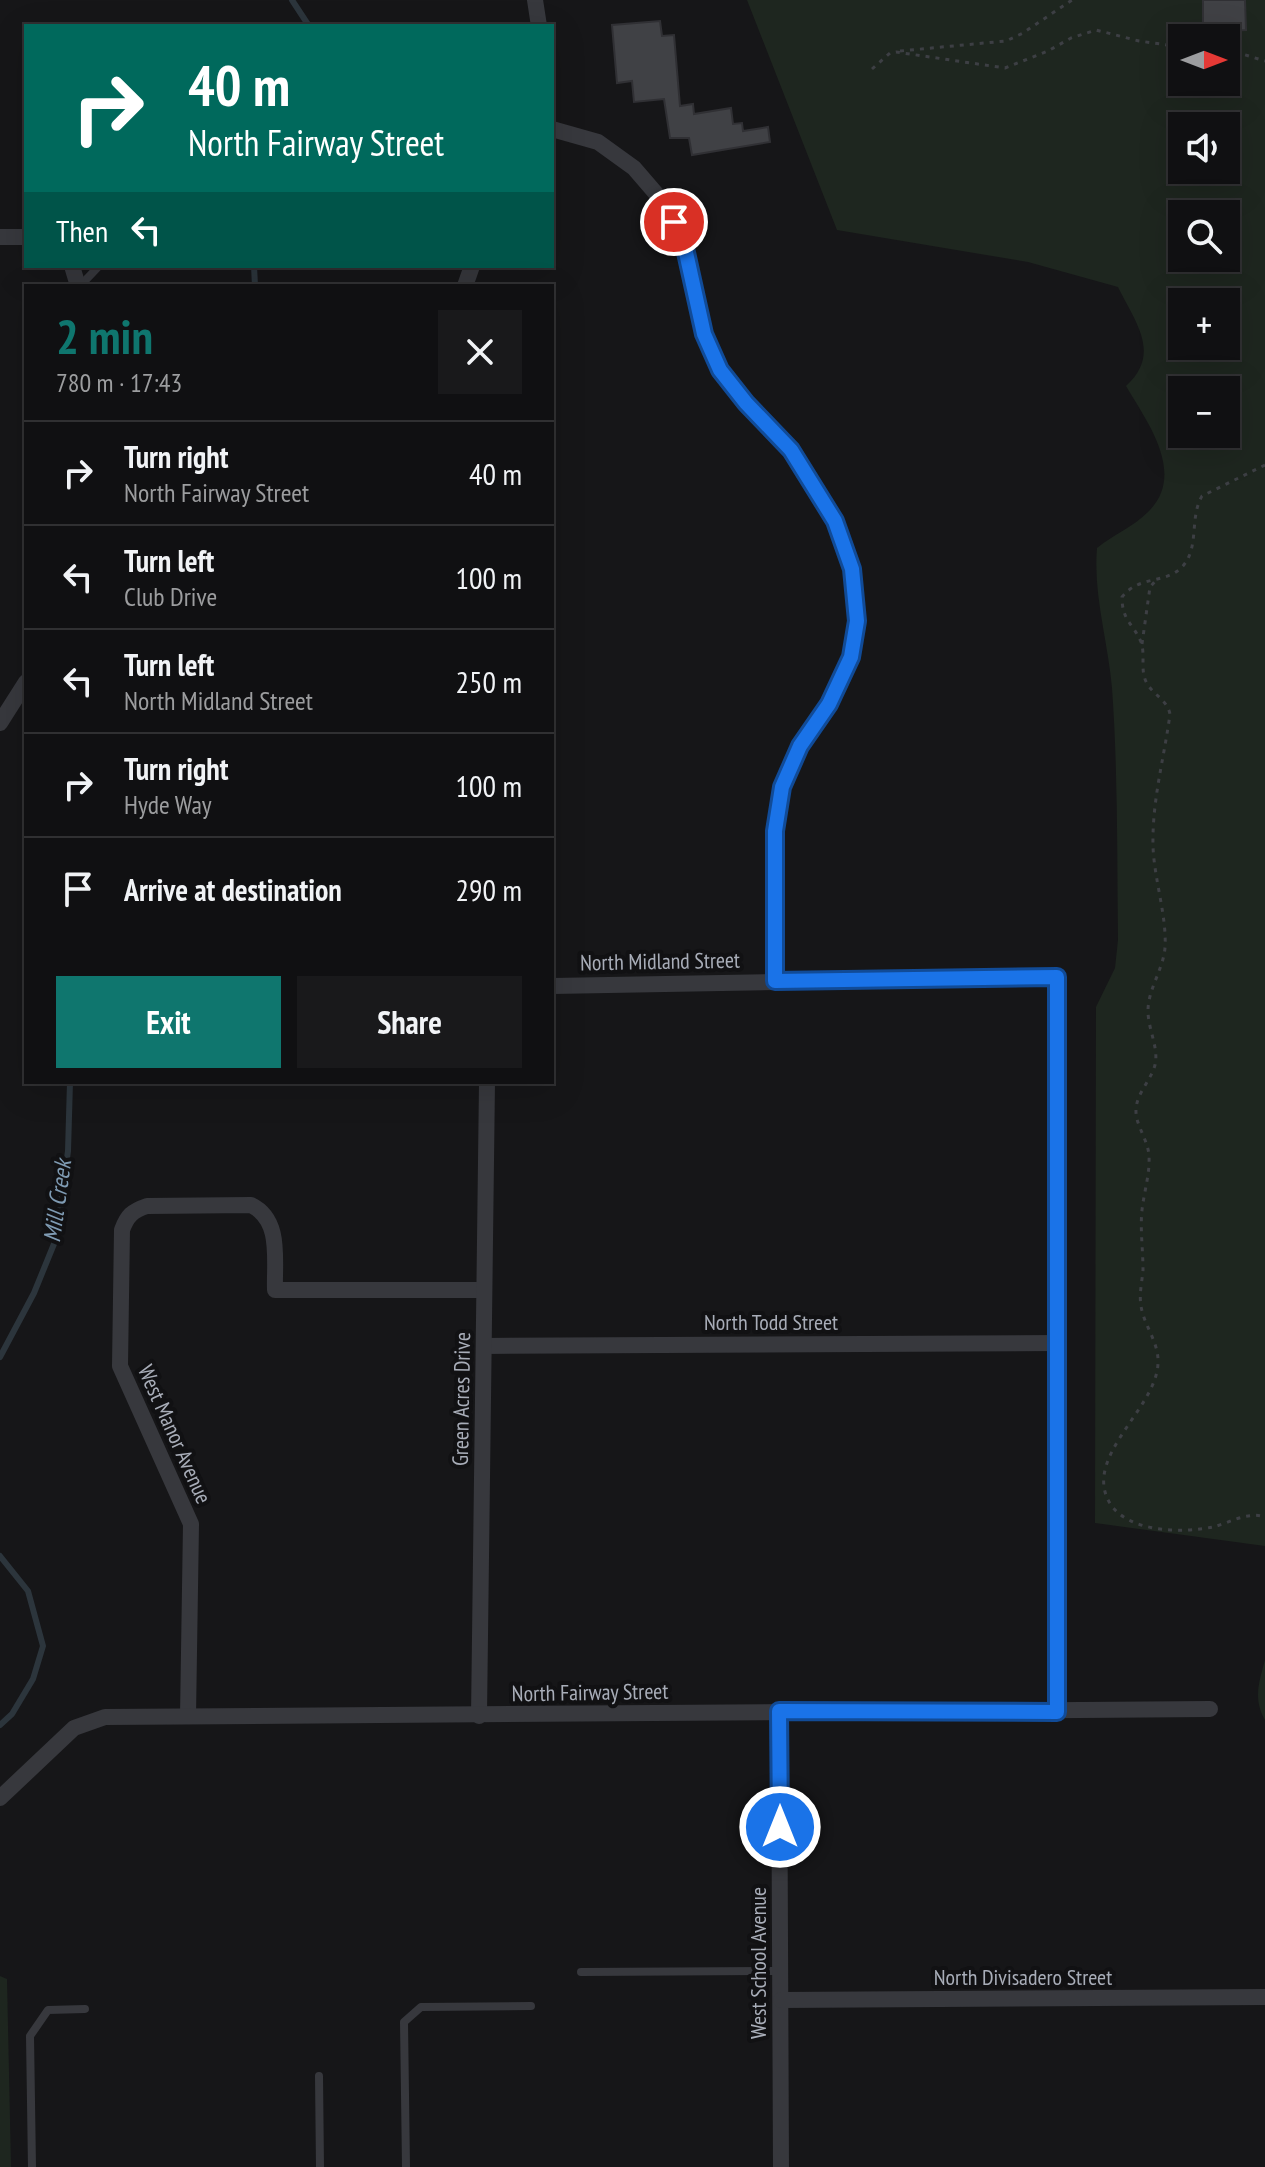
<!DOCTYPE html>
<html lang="en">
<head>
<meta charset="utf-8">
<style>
	:root { --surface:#101012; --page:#19191b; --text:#f1f3f6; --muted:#9c9d9f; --line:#303032; --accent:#0f766e }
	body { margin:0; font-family:"PT Sans Narrow",sans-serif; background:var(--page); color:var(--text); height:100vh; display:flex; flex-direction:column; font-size:30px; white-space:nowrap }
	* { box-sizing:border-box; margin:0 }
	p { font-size:26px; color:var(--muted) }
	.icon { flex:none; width:44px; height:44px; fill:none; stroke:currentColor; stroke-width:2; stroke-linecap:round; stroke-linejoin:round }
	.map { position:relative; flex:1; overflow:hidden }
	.panel { position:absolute; left:24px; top:284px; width:530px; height:800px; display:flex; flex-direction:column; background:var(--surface); border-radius:0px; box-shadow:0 8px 32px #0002,0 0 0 2px var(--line) }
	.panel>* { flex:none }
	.guide { position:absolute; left:24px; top:24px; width:530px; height:244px; border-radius:0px; box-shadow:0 8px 32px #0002,0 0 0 2px var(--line); background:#00695c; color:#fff; overflow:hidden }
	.needle { width:52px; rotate:90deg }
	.fabs { position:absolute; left:1168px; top:24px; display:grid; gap:16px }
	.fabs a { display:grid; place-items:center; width:72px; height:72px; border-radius:0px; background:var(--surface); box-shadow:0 8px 32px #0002,0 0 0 2px var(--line); font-size:40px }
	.pin { position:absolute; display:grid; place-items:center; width:68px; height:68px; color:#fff; margin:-34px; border:4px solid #fff; border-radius:50%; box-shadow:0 2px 8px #0007 }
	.me { position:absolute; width:88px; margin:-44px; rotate:0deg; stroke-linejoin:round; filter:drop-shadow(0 0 6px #0008) }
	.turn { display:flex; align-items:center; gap:28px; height:168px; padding:0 32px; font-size:36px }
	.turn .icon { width:104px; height:104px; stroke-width:2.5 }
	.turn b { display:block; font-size:56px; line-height:68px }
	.then { display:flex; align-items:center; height:76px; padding:0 32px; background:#0003; gap:16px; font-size:30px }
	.round { display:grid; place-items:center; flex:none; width:84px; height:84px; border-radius:0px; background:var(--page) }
	.overview { display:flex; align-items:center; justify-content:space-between; height:136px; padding:0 32px }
	h1 { font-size:48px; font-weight:700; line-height:60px; color:var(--accent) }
	.button { display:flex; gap:16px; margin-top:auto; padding:16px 32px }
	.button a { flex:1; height:92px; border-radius:0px; background:var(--accent); color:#fff; font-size:32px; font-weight:700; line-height:92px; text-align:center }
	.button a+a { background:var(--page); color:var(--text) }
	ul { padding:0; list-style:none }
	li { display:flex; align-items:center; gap:24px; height:104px; padding:0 32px; border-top:2px solid var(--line) }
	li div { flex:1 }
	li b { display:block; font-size:30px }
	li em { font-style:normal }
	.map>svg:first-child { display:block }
	.green { fill:#1e261f; fill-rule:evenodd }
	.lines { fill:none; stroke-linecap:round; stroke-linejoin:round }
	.stream { stroke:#2c353c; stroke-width:6 }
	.building { fill:#404145; stroke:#303034; stroke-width:2 }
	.path { stroke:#3d3f44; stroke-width:3; stroke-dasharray:4 6; stroke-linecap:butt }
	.service { stroke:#37383d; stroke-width:8 }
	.minor { stroke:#37383d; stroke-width:16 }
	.route-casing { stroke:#114b97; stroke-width:20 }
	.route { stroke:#1a73e8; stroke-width:14 }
	.labels { text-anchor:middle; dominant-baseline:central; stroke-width:8; stroke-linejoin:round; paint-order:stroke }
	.street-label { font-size:22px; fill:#a8adb8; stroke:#111113 }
	.water-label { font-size:24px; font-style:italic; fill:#7f9bb3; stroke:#111113 }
</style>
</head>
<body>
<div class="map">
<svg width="1265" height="2167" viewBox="0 0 1265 2167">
	<rect width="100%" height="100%" fill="#161618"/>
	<g class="green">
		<path d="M747,0h518v1546l-170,-23 1,-516 19,-39 3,-28c-1,-84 0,-168 -6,-252 -4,-47 -19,-93 -15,-140 16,-13 36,-21 51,-36 39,-38 -1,-90 -22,-126 36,-33 9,-64 -8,-99l-90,-25 -191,-32zM1182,38h44v44h-44zM1182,126h44v44h-44zM1182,214h44v44h-44zM1182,302h44v44h-44zM1182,390h44v44h-44z"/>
		<path d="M1265,1660v60c-12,-21 -6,-38 0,-60z"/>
		<path d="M0,1976l7,3 4,188h-11z"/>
	</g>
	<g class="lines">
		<g class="stream">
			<path d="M292,0l17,26"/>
			<path d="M254,266l1,20"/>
			<path d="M0,1357l34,-64 22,-54 12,-88 2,-69"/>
			<path d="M0,1556l28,35 15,55 -10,33 -21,35 -12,11"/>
		</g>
	</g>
	<g class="building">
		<path d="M1203,0h42l1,30 -43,2z"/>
		<path d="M660,21l2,15 12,-1 6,71 13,-2 1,10 37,-6 2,16 9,-1 1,8 25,-4 2,15 -78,13 -3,-17h-19l-6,-39 -30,3 -2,-21 -15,2 -5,-58z"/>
	</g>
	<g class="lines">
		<g class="path">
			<path d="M1226,49l39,12"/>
			<path d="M900,51l106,-10 17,-8 49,-33"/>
			<path d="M872,69l18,-16 6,-1 109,16 43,-17 23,-13 25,-8 43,11 43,6"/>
			<path d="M1265,465l-63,31c-13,22 -2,52 -20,71 -16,17 -43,8 -60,30 0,24 11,26 19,45 5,14 -2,30 7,43 7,11 19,15 22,29 -6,45 -18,86 -17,132 1,33 14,70 12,102 -2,22 -17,41 -17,63 0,18 11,37 7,54 -4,15 -18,28 -19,44 -1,16 12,30 13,47 1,18 -5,36 -7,54 -2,19 1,40 1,60 -1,12 -4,24 -2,36 3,20 18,36 17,57 -1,46 -78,95 -47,142 20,28 72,28 102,22 16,-4 35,-16 52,-10"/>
			<path d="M1142,644l8,-57 7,-8"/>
		</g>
		<g class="service">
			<path d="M80,286l19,-20"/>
			<path d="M581,1972l199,-1"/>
			<path d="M319,2076l1,91"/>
			<path d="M32,2167l-2,-131 18,-26 37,-1"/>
			<path d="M406,2167l-2,-145 17,-15 110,-1"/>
		</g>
		<g class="minor">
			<path d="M535,0l4,26"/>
			<path d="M552,129l46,13 36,26 31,36 18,35 21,95 16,36 26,33 45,47 44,71 17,48 5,52 -6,36 -22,47 -29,42 -18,41 -7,44v150"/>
			<path d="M0,237h26"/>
			<path d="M72,266l6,20"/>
			<path d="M465,286l7,-20"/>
			<path d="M0,723l26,-41"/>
			<path d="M552,986l505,-9v735"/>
			<path d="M484,1346l574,-3"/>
			<path d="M779,1711l2,456"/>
			<path d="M188,1716l3,-192 -71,-158 2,-136c5,-14 10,-19 25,-24l104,-1c31,15 23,55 24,85h209"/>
			<path d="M479,1716l8,-634"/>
			<path d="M0,1798l74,-70 31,-11 1105,-8"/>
			<path d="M781,2000l484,-3"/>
		</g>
	</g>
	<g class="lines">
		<g class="route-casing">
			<path id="route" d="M674,222l9,17 21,95 16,36 26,33 45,47 44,71 17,48 5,52 -6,36 -22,47 -29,42 -18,41 -7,44v150l282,-4v735l-278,-1 1,116"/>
		</g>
		<use href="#route" class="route"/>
	</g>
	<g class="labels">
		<g class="street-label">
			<text transform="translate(660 961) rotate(-1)">North Midland Street</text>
			<text x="771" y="1322">North Todd Street</text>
			<text transform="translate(461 1399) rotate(-89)">Green Acres Drive</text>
			<text transform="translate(175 1434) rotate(66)">West Manor Avenue</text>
			<text transform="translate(590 1692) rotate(-1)">North Fairway Street</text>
			<text transform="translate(758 1963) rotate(-90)">West School Avenue</text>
			<text x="1023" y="1977">North Divisadero Street</text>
		</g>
		<g class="water-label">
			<text transform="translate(57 1201) rotate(-82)">Mill Creek</text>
		</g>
	</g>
</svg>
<div class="fabs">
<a><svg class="needle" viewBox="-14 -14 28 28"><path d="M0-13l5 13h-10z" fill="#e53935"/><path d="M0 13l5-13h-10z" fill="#9c9d9f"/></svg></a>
<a><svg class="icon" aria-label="sound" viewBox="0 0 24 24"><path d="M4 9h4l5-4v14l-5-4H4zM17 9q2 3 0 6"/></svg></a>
<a><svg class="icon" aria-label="search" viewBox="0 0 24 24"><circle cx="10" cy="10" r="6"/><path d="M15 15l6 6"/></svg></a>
<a>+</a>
<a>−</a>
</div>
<div class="pin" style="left:674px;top:222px;background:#d93025"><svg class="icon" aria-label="arrive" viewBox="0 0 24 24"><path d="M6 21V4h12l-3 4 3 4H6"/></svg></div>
<svg class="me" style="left:780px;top:1827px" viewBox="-20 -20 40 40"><circle r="17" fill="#1a73e8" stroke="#fff" stroke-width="3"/><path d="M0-11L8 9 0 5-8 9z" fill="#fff"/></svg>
<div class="guide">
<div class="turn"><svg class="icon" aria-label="right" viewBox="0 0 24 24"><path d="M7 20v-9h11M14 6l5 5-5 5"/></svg><div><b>40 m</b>North Fairway Street</div></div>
<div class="then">Then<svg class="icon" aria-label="left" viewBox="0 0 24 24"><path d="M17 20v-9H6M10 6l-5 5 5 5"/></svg></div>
</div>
<section class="panel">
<div class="overview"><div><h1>2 min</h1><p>780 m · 17:43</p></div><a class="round"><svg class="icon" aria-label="close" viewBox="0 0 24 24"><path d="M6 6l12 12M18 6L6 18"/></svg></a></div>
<ul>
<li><svg class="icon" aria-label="right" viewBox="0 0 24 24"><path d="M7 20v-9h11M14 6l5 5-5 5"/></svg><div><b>Turn right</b><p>North Fairway Street</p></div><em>40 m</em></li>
<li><svg class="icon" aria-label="left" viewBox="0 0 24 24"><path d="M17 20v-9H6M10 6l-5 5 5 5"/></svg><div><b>Turn left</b><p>Club Drive</p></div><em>100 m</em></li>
<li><svg class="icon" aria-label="left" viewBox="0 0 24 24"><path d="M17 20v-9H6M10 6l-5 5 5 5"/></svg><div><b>Turn left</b><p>North Midland Street</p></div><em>250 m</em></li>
<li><svg class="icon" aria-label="right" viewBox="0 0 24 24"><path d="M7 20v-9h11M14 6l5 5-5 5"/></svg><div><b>Turn right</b><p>Hyde Way</p></div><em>100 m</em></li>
<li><svg class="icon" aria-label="arrive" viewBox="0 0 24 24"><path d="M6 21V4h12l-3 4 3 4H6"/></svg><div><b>Arrive at destination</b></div><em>290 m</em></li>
</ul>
<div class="button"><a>Exit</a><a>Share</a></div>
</section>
</div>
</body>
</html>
